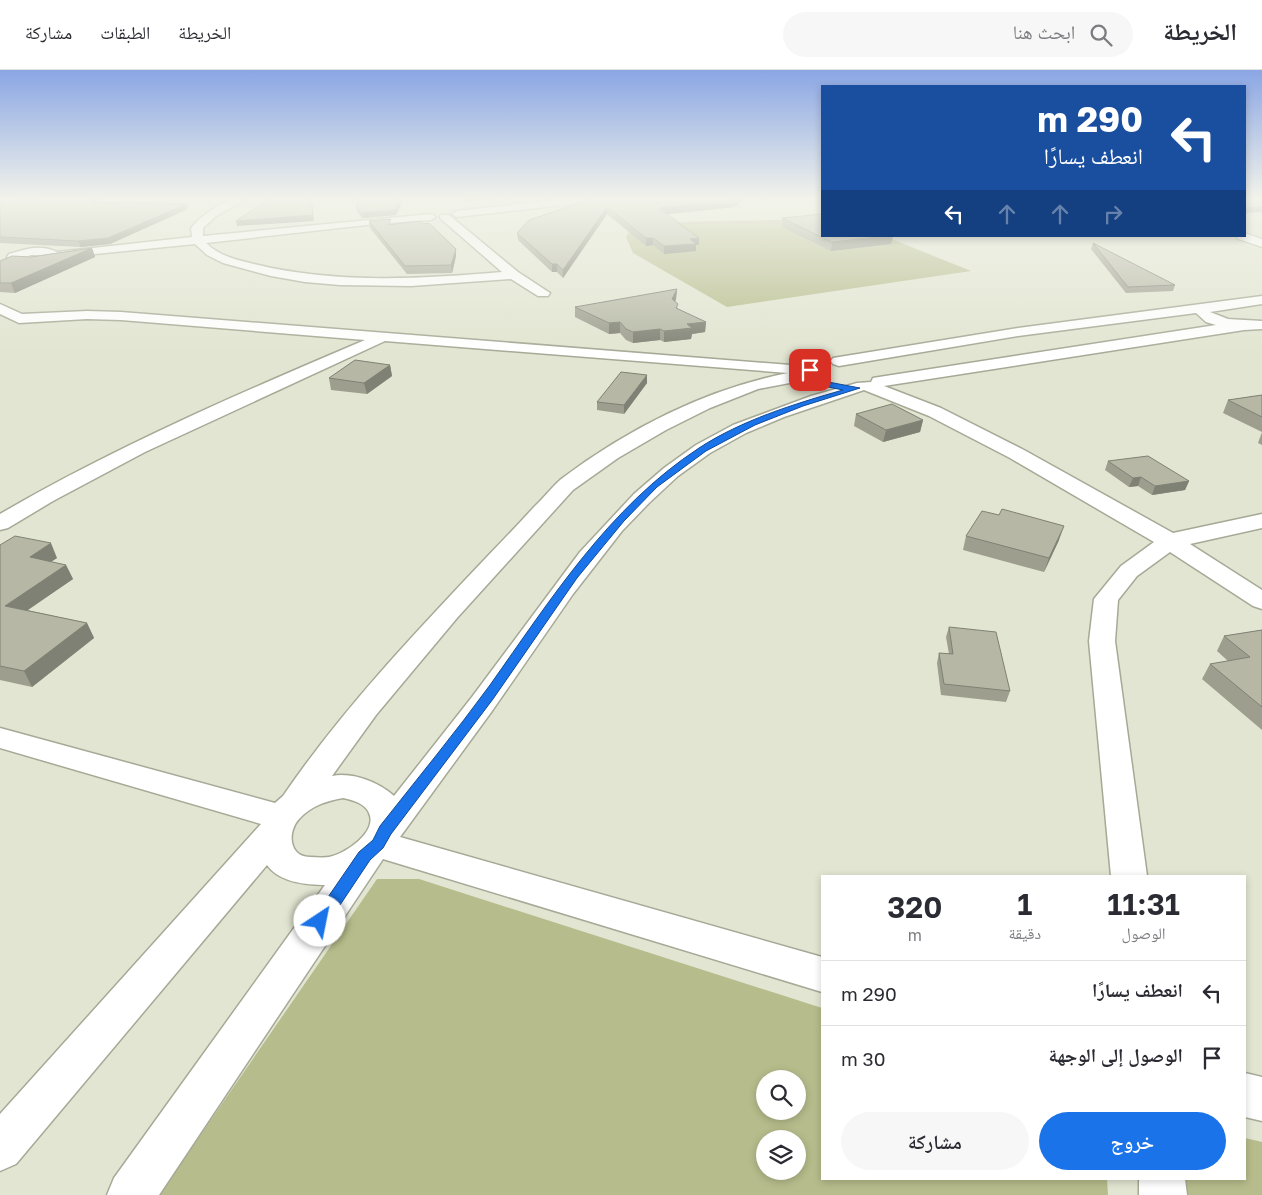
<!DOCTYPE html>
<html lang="ar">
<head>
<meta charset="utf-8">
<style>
	:root { --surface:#fff; --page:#f7f7f7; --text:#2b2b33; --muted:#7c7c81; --line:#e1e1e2; --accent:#1a73e8 }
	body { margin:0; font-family:"Golos Text","Noto Naskh Arabic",sans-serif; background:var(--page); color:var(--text); direction:rtl; height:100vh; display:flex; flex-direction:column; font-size:19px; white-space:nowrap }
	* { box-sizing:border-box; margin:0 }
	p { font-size:16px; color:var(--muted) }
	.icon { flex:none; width:28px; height:28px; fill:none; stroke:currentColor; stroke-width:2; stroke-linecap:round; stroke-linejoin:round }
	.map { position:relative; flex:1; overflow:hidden; direction:ltr }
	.panel { position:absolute; left:821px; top:805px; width:425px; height:305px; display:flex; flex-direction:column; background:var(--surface); border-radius:0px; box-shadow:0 2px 8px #0003; direction:rtl }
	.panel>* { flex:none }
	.hud { position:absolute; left:821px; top:15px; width:425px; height:152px; border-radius:0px; box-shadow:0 2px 8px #0003; direction:rtl; background:#1a4fa0; color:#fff; overflow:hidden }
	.controls { position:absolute; left:756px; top:1000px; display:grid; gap:10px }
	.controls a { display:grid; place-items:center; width:50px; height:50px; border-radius:50%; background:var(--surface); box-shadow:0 2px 8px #0003; font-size:25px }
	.pin { position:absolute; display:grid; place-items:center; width:42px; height:42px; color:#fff; margin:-21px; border-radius:10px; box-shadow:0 2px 8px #0006 }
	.me { position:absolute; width:55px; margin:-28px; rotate:34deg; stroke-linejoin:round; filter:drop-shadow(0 0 4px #0008) }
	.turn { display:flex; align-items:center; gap:18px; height:105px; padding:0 20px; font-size:22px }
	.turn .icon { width:65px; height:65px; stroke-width:2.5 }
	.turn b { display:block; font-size:35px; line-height:42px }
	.lanes { display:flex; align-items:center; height:48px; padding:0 20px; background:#0003; justify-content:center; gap:25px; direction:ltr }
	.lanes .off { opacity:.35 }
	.eta { display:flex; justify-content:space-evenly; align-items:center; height:85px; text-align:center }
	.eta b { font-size:30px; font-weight:600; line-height:35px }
	.cta { display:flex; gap:10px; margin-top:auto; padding:10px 20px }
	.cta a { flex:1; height:58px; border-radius:30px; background:var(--accent); color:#fff; font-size:20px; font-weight:600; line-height:58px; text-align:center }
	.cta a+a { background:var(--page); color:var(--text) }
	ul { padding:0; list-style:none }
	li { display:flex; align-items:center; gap:15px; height:65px; padding:0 20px; border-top:1px solid var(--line) }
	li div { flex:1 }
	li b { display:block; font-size:19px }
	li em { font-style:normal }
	header { display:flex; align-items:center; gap:30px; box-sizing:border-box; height:70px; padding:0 25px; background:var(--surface); border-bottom:1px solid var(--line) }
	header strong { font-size:24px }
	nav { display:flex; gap:28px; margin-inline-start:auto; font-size:18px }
	.search { width:350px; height:45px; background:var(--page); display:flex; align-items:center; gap:12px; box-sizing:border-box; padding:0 18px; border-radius:28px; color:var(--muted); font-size:19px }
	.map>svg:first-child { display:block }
	.green { fill:#b6bc8b; fill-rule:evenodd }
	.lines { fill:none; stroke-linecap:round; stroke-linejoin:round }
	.street-casing { stroke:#a6a996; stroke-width:3 }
	.primary-casing { stroke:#a6a996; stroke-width:2 }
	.street { fill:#fff; fill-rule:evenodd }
	.primary { fill:#fff; fill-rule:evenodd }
	.wall { fill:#9d9e8e }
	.shaded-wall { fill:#7f8174 }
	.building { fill:#b6b8a5; stroke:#7f8174 }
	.route { fill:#1a73e8; stroke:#114b97 }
</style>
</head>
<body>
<header>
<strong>الخريطة</strong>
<div class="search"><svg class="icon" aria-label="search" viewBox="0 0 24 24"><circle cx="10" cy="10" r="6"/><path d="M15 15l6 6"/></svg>ابحث هنا</div>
<nav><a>الخريطة</a><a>الطبقات</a><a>مشاركة</a></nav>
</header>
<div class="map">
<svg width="1262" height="1125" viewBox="0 0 1262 1125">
	<rect width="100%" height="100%" fill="#e2e5d1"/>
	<g class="green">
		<path d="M822,149v17h62l87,35 -244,36 -94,-54 -7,-16 4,-7 49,-8z"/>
		<path d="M377,809h42l403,129v171h285l1,16h-949zM765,1009h33v32h-33zM765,1069h33v32h-33z"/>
		<path d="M1245,1068l17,4v53h-77l-2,-16h62z"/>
	</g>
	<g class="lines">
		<g class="street-casing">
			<g id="street">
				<path d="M234,128h14l-32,18 -13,12v8l228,-22 5,3 -5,3 -56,4 -169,19c13,13 31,17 48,21 81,20 166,15 248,8l-61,-53 -1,-2 1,-2h8l69,57 32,21 -2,3h-10l-27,-17 -100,7 -71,-1 -35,-3 -34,-6 -48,-13 -16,-8 -12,-11 -140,14c-14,6 -37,12 -48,-1l2,-3c17,-5 31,-10 48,-2l135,-15 -1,-9c11,-14 27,-23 43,-30zM31,185h11l-17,2z"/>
				<path d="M570,128h34l-5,3 -142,16 -5,-3 5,-3z"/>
				<path d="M1262,226v8l-52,8 18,7 34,2v8l-18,1 -360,56 57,22 83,42 149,83 89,-19v14l-72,16 72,46v19l-9,-3 -83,-54 -33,24 -19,24 -3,41 32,235h-36l-22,-235 5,-42 27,-33 33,-24 -144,-84 -81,-42 -65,-26 -80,27 -38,16 -36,20 -32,23 -29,27 -27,28 -49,63 -81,117 -92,126 422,120v35l-439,-133 -224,336h-52l7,-17 211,-293c-20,0 -46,-3 -58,-20l-251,299 -16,7v-57l261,-290 -261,-76v-20l275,75 8,-7c58,-85 131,-162 201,-236 17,-18 34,-35 50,-53 9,-8 17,-19 26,-27 67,-51 146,-91 228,-107l-403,-32 -240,111 -92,49 -45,27 -8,2v-16c117,-68 240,-121 365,-174l-244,-20 -34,-1 -68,4 -19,-9v-10l22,10 65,-3 34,1 695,55 2,3 -2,3 -16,1 2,3 -2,4 -42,8 -48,19 -44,22 -48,28 -45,32 -116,128 -81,97 -44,61c21,-4 46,6 62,20l78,-99 108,-145 54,-58 30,-26 32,-23 37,-20 78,-29 46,-13 14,-1 2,-4 6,-1 337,-52 -10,-3 -10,-9 -178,23 -179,30 -6,-2 -2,-3 2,-3 185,-30zM343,728c9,2 22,5 26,15 9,19 -24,41 -40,44 -6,1 -13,0 -19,0 -21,0 -23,-25 -11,-38 12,-13 27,-18 44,-21z"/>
				<path d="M1245,1003l17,4v44l-17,-4z"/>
				<path d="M1139,1109h46l2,16h-48z"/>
			</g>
		</g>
		<g class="primary-casing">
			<path id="primary" d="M1245,163l17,6v8l-24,-8 -2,-3h9z"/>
		</g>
		<use href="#street" class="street"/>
		<use href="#primary" class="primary"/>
	</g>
	<g class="wall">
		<path d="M355,128h44l1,1 1,6 -5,10 -34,3 -5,-6 -1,-6 2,-4z"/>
		<path d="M595,128h149l-9,9 -68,7 32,24v7h-3v6l-32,3 -11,-9 -7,1 -39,-32 -44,64 -6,-6h-5l-34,-32 -1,-7z"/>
		<path d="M0,131l187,3 1,5 -78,35 -29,3 -81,-4z"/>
		<path d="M782,148l40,18h71l-2,8 -60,7 -49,-24z"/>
		<path d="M369,151l23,3 64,32 -4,17 -45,1 -37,-46z"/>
		<path d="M1093,173l82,42 -2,6 -47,2 -35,-44z"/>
		<path d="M92,178l3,9 -80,36 -15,-1v-31z"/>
		<path d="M677,219l-1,10 -1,3 3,7 28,13 -1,10 -13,2 -1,5 -27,3 -4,-2 -27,3 -7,-3 -6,-7 -11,1 -34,-17v-10z"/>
		<path d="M390,295l2,11 -25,18 -36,-4 -2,-12z"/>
		<path d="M647,305v8l-23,31 -27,-4v-8z"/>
		<path d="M1262,325v50l-4,-2 4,-11 -39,-19 5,-13z"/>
		<path d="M856,344l67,6 -3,12 -37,10 -29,-16z"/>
		<path d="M1108,391l81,20 -4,9 -33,5 -14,-9 -9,1 -24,-17z"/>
		<path d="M966,466l93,4 -15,32 -81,-22z"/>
		<path d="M0,475l57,13 -6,4 15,3 7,14 -46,31 60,13 7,15 -62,49 -32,-7z"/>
		<path d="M949,557l61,64 -4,11 -65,-7 -4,-32 2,-10 10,1 -3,-17z"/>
		<path d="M1262,560v100l-60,-51 8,-15 18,-3 -11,-10 7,-15z"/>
	</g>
	<g class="shaded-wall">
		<path d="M95,128h5l-7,11 -1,-6z"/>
		<path d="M311,128l3,23 -77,5 -1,-5z"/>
		<path d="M463,128h53l-52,4z"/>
		<path d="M738,128h6l-9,9 -76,8v-7z"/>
		<path d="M400,129l1,6 -5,10 -34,3 -1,-5z"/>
		<path d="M187,134l1,5 -78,35 -29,3 -3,-6z"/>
		<path d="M607,137v7l-44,64v-8z"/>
		<path d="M1262,137v5l-17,1v-5z"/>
		<path d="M887,166h6l-2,8 -60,7 1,-9z"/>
		<path d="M646,168h7v7l-7,1z"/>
		<path d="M699,168v7h-3v6l-32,3v-8l26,-7z"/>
		<path d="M92,178l3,9 -80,36 -4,-10z"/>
		<path d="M456,179v7l-4,17 -1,-8z"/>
		<rect x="552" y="194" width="5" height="8"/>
		<path d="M677,219l-1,10 -4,10v-10z"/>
		<path d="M620,252v11l-11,1v-11z"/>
		<path d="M706,252l-1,10 -13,2 -1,5 -27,3v-11l23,-7z"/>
		<path d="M660,259v11l-27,3v-11z"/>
		<path d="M390,295l2,11 -25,18 -3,-11z"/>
		<path d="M647,305v8l-23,31v-9z"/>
		<path d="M923,350l-3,12 -37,10 3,-12z"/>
		<path d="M1141,407l-3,9 -9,1 4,-9z"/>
		<path d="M1189,411l-4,9 -33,5 3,-9z"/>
		<path d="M1064,456l-5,14 -15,32 5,-14z"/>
		<path d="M51,473l6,15 -21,13 -6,-14z"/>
		<path d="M66,495l7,14 -61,42 -7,-15z"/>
		<path d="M87,553l7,15 -62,49 -8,-16z"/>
	</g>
	<g class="building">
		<path d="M49,128h46l-3,5 41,-1 54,2 -79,34 -30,3 -78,-4v-36z"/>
		<path d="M270,128h41l2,17 -77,6z"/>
		<path d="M358,128h41l1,1 -5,11 -34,3 -5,-7 3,-6z"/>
		<path d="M595,128h143l-2,2 -77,8 40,30 -9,1 6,5 -32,2 -11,-8h-7l-39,-31 -44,63 -6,-6h-5l-35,-31 12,-13z"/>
		<path d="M1245,128h17v9l-17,1z"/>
		<path d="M822,144v22h65l-55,6 -50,-24z"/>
		<path d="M391,149l-3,6 32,-4 3,3 6,-1 27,26 -5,16 -46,1 -36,-45z"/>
		<path d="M1093,173l82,42 -47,2z"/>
		<path d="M92,178l-81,35h-11v-22l12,-5 19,1z"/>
		<path d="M677,219l-5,10 6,5 -2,4 30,14 -19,2 5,4 -28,3 -4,-2 -27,3 -7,-3 -6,-7 -11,1 -34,-16z"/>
		<path d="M355,290l35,5 -26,18 -35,-5z"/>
		<path d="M621,302l26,3 -23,30 -27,-3z"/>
		<path d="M1262,325v22l-34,-17z"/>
		<path d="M892,334l31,16 -37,10 -30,-16z"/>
		<path d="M1148,386l41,25 -34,5 -14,-9 -8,1 -25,-17z"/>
		<path d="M1002,439l62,17 -15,32 -83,-22 16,-25 17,4z"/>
		<path d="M15,466l36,7 -21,14 36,8 -61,41 82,17 -63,48 -24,-5v-121z"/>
		<path d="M949,557l47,5 14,59 -66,-7 -5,-31 14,1z"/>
		<path d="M1262,560v77l-52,-43 40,-7 -26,-21z"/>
	</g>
	<linearGradient id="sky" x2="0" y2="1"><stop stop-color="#8aa6e4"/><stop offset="0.45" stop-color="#f2f3ea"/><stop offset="1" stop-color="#f2f3ea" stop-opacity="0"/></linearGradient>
	<rect width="1262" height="286" fill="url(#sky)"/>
	<path class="route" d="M808,298h5l3,9 7,4 37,7 -57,18 -48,19 -49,26 -49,36 -33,34 -47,57 -84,121 -102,135 -8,14 -13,12 -44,66 -6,2 -5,-2 -3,-5 3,-5 44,-64 14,-12 7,-14c37,-47 75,-93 110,-141 61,-86 119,-178 209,-237 43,-28 95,-44 144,-58 -14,-3 -28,-4 -37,-16z"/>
</svg>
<div class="controls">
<a><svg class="icon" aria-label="search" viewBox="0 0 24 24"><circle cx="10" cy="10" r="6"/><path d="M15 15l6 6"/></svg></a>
<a><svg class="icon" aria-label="layers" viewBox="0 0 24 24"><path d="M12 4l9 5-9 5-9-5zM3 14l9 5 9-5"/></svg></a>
</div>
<div class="pin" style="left:810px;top:300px;background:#d93025"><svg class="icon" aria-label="arrive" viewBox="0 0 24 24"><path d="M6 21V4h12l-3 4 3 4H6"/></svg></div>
<svg class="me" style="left:320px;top:851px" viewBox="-20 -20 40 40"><circle r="19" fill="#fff"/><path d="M0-13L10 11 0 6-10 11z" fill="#1a73e8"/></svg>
<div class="hud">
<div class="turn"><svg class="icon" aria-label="left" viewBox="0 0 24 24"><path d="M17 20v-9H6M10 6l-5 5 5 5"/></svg><div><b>290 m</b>انعطف يسارًا</div></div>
<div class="lanes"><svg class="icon" aria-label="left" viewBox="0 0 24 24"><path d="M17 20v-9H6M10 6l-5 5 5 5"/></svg><svg class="icon off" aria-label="ahead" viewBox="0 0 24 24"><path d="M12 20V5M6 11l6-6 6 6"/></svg><svg class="icon off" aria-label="ahead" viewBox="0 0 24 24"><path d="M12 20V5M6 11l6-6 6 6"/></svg><svg class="icon off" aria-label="right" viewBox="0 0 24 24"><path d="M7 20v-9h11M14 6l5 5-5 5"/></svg></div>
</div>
<section class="panel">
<div class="eta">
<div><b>11:31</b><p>الوصول</p></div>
<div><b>1</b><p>دقيقة</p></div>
<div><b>320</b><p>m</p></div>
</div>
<ul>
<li><svg class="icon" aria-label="left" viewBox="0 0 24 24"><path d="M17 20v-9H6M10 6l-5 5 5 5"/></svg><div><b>انعطف يسارًا</b></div><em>290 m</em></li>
<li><svg class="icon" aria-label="arrive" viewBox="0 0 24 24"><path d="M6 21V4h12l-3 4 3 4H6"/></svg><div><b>الوصول إلى الوجهة</b></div><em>30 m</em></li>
</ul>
<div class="cta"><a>خروج</a><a>مشاركة</a></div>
</section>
</div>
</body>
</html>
